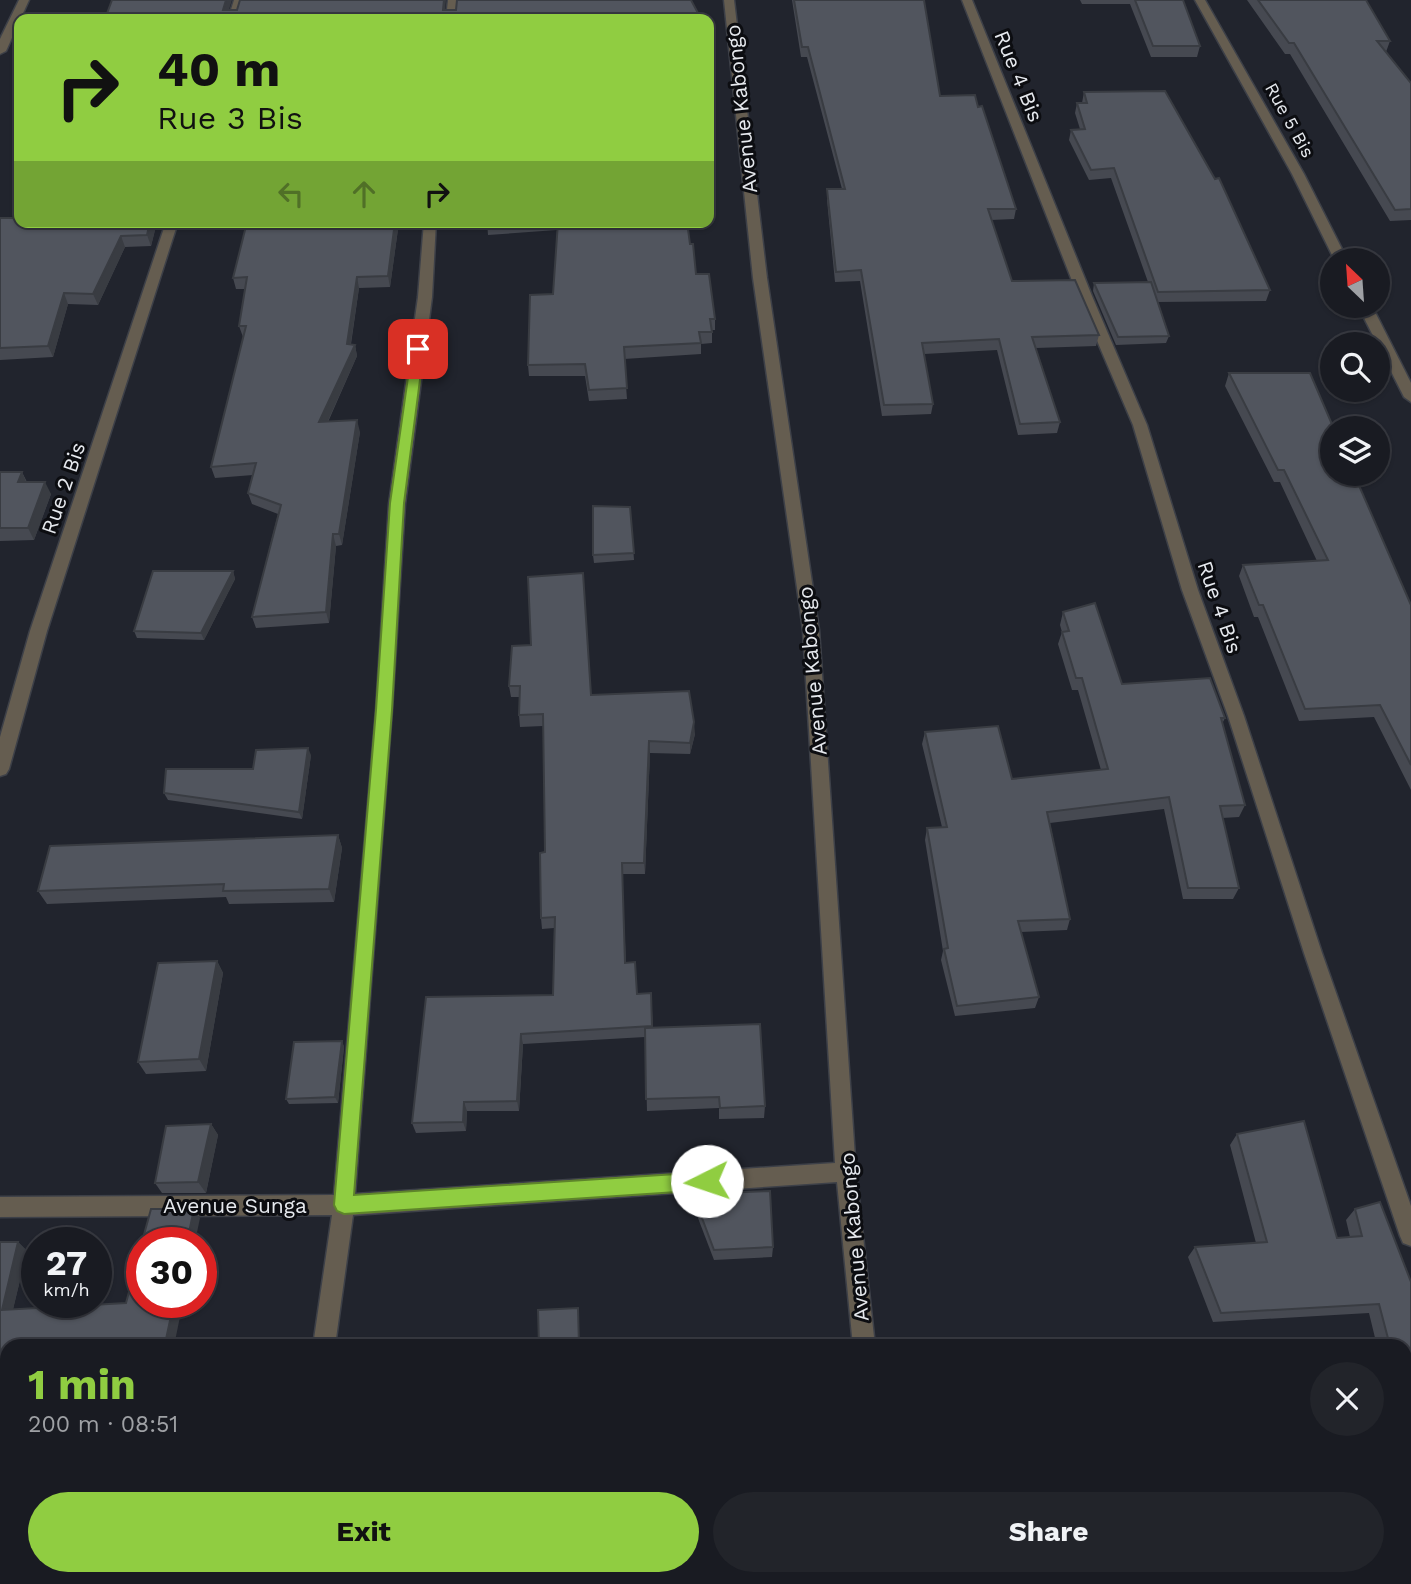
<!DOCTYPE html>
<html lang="en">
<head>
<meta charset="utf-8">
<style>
	:root { --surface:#191b22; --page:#22242a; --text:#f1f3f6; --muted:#9fa1a5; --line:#373940; --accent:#90cd41 }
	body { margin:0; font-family:"Work Sans",sans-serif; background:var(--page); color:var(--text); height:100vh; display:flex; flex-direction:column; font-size:26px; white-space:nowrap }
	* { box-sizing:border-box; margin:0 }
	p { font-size:23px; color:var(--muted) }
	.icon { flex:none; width:38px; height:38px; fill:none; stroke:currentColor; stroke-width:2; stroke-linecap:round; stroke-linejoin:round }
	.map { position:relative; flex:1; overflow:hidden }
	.side { position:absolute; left:0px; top:1339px; width:1412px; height:247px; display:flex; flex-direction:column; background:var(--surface); border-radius:21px 21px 0 0; box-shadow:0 2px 5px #0004,0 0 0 2px var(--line) }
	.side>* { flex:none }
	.guide { position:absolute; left:14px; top:14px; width:700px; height:214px; border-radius:14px; box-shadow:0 2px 5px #0004,0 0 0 2px var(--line); background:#90cd41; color:#111; overflow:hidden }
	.needle { width:46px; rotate:335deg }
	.tools { position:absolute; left:1320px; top:248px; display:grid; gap:14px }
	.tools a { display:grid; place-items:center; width:70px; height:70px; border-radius:50%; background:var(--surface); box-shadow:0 2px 5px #0004,0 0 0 2px var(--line); font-size:35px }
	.speed { position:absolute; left:21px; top:1227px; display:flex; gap:14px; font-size:35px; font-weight:700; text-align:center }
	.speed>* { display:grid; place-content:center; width:91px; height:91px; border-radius:50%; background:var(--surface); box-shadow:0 2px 5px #0004,0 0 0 2px var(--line); line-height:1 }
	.speed small { font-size:18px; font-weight:400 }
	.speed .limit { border:10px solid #d22; background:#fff; color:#111 }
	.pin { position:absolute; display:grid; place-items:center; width:60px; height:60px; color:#fff; margin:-30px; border-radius:14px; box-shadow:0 4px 10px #0006 }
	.me { position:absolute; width:77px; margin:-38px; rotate:266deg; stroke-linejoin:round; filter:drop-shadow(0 0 5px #0008) }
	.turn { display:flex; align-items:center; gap:24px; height:147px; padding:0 28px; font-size:32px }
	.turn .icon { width:91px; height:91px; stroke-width:2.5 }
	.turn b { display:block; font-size:49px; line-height:60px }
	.lanes { display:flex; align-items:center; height:66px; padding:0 28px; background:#0003; justify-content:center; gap:35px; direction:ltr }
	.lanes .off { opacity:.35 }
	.round { display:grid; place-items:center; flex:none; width:74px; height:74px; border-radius:37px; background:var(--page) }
	.overview { display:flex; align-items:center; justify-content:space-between; height:119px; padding:0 28px }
	h1 { font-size:42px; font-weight:700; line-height:52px; color:var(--accent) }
	.button { display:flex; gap:14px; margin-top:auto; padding:14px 28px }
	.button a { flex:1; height:80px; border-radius:42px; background:var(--accent); color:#111; font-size:28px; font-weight:700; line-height:80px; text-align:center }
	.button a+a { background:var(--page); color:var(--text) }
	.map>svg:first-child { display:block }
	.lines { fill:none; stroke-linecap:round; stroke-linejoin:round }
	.minor-casing { stroke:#3d4048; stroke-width:3 }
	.minor { fill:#655d50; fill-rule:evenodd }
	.wall { fill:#464951 }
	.shaded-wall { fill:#393c42 }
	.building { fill:#51555e; stroke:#393c42; stroke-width:2 }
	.route { fill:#90cd41; stroke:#5e852a; stroke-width:2 }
	.labels { text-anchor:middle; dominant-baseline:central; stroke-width:6; stroke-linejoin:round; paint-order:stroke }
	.far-street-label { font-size:18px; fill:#e6e9ee; stroke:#0c0d11 }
	.street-label { font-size:21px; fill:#e6e9ee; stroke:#0c0d11 }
</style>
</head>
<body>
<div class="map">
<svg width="1411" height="1584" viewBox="0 0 1411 1584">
	<rect width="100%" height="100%" fill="#21242d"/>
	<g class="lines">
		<g class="minor-casing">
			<g id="minor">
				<path d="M19,0h10l-23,51 -6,3v-15z"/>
				<path d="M234,0h10l-6,19h-10z"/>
				<path d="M448,0h10l-2,19h-10z"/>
				<path d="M724,0h10l33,278 52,352 37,542 19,174h-22l-16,-164 -484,33 -18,131h-22l19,-131 -332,2v-20l334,-2 42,-485 13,-206 29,-207 6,-75h12l-4,75 -27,207 -13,206 -37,484 480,-31 -32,-533 -50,-352z"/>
				<path d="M962,0h10l120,296 55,129 51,165 46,126 78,237 89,253v40l-8,-3 -3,-7 -96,-283 -76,-237 -46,-126 -49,-165 -55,-129z"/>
				<path d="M1195,0h10l99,174 44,87h-13l-43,-87z"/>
				<path d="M166,222h12l-131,409 -38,138 -3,5 -6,2v-39l30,-106z"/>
				<path d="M1358,306h14l39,77v19l-7,-5z"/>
				<path d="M295,1578h24l-1,6h-24z"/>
				<rect x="878" y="1578" width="24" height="6"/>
			</g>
		</g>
		<use href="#minor" class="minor"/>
	</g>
	<g class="wall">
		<path d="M792,0h132l16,96 38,11 38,102 -2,10 -23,1 21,61 87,54 -3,11 -60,2 24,74 -3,11 -39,2 -21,-85 -73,4 9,50 -2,10 -49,2 -22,-135 -25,1 -8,-82v-11h15l-35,-132h-6z"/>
		<path d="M1080,0h103l17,46 -3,11h-46l-21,-53h-48z"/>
		<path d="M1247,0h119l24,41 -4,11 25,31v137l-21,1 -100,-167h-5z"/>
		<path d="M1084,92l186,198 -4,11 -109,1 12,34 -3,7 -50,2 -23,-54 1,-8 54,-1 -37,-104 -22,2 -20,-40 2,-10 9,-1 -5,-16 2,-10h5z"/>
		<path d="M0,218l157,4 -6,24 -26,1 -27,58 -30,-1 -15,53 -53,3z"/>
		<path d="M247,222h152l-9,65 -31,1 -8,56 4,1 2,11 -29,66 32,10 -18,113 -6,1 -7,77 -73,5 -4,-11 26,-103 -26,-10 -4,-11 5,-18 -38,3 -4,-11 32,-130 -4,-11 6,-37h-9l-3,-11z"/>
		<path d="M487,222h200l3,22 6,30 19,45v11h-3v13l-11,1v10l-77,5 3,40 -38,2 -4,-25h-56l-1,-11 25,-71 4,-64 -69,5z"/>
		<path d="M1229,373l182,232v185l-37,-73 -75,4 -41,-104h-4l-15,-41 4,-11 74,-4 -37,-79h-6l-49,-96z"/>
		<path d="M0,472h22l5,10 24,12 -17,46 -34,1z"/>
		<path d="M630,507l4,53 -40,3 -1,-8z"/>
		<path d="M233,571l2,8 -31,61 -67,-2 -3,-7z"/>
		<path d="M1063,612l59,72 103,34 -3,6 23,81 -6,12 -17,1 17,70 -6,11h-50l-19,-90 -114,14 20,96 -3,11 -46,2 18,65 -4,11 -80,8 -14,-56 2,-9 -18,-111 2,-12 15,-1 -20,-83 3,-12 87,47 89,-9 -23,-80h-6l-14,-46 4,-12 -2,-7z"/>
		<path d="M512,646l79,49 104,39 -5,20 -40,-1 -5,121h-23l4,89 11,31 14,-1 2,35 112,78 -1,12 -45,1v-11l-72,3 -2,-74 -122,7 -4,67h-52l-1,20 -50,2 -4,-10 141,-128 1,-67 -12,1 -1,-11 4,-66 -2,-126 -23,1 -1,-12v-18h-8l-2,-11z"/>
		<path d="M311,755l-9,64 -134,-19 -4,-7z"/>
		<path d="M338,835l4,13 -8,54 -105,2 -3,-7 -179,7 -9,-13z"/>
		<path d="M217,961l6,12 -17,98 -60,3 -8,-12z"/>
		<path d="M342,1041l2,6 -6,56 -49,1 -3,-5z"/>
		<path d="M211,1124l7,11 -12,58h-44l-7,-10z"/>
		<path d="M1237,1134l100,104 13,-1 -4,-17 9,-11 56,73v179h-6v-115h-28l-8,-33 -156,9 -25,-65 7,-10 61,-4 -26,-98z"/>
		<path d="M693,1194l80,53 -1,10 -58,3 -21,-55z"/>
		<path d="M0,1242h18l9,9 -14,58 161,35 82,2h-249v15h-7z"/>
		<path d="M1367,1578h38l6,6h-43z"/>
	</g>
	<g class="shaded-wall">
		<path d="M226,0h6l-6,19 -3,-9z"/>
		<path d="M444,0h2l-2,19 -1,-9z"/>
		<path d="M150,222h7l-6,24 -4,-11z"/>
		<path d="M395,222h4l-9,65 -2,-11z"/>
		<path d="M121,236l4,11 -27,58 -5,-11z"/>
		<path d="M357,277l2,11 -10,67 -2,-11z"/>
		<path d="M64,293l4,11 -15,53 -5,-11z"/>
		<path d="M355,345l2,11 -35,78 -3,-12z"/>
		<path d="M357,420l3,12 -18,113 -3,-11z"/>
		<path d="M22,472l5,12 -9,-2z"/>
		<path d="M45,482l6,12 -17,46 -6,-12z"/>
		<path d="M333,534l3,12 -7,77 -3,-11z"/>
		<path d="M233,571l2,8 -31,61 -3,-7z"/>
		<path d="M694,722l1,12 -5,20v-11z"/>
		<path d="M649,741l1,12 -5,121 -1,-11z"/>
		<path d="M308,748l3,7 -9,64 -3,-7z"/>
		<path d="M338,835l4,13 -8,54 -5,-13z"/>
		<path d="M217,961l6,12 -17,98 -7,-12z"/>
		<path d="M521,1034l2,10 -4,67 -2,-10z"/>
		<path d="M342,1041l2,6 -6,56 -3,-6z"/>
		<path d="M464,1102l3,9 -1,20 -3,-9z"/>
		<path d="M211,1124l7,11 -12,58 -8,-11z"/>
		<path d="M194,1209l6,9 -5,24h-8z"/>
		<path d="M18,1242l9,9 -16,67 -9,-8z"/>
		<path d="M174,1302h9l-9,44 -9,-2z"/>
		<path d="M231,1578h9l-1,6h-8z"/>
	</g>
	<g class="building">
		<path d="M112,0h114l-3,10h14l3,-10h204l-1,10h13l1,-10h234l8,15v4h-594z"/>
		<path d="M794,0h130l16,96 35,-1 3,12 4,-1 34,103h-28l24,72 63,-1 24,55 -67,2 28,85 -40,2 -21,-85 -77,4 11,61 -49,1 -23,-135 -25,2 -9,-83h18l-37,-142h-6z"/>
		<path d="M1135,0h48l17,46h-47z"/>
		<path d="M1258,0h108l24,41h-13l34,42v126l-16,1 -101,-167h-5z"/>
		<path d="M1165,91l50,88 4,-1 51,112 -112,2 -44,-124 -23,2 -20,-40 14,-1 -8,-26h10l-3,-11z"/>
		<path d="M0,218h19v4h131l-3,13 -26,1 -28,58 -29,-1 -16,53 -48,2z"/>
		<path d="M247,222h148l-7,54 -31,1 -10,67 8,1 -36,77 38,-2 -18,114h-6l-7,78 -74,5 29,-112 -33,-12 8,-30 -45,4 35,-141h-7l8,-49 -14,1z"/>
		<path d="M558,222h129l3,22h3l3,30h13l6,45h-5l2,13h-13l2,11 -77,4 3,41 -38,2 -4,-26 -57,1 2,-70 23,-1z"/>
		<path d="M1151,282l18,54 -51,1 -24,-54z"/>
		<path d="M1229,373h81l24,56h-2v45h22l57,131v160l-31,-60 -75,4 -42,-104h-4l-16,-40 85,-5 -44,-90h-6z"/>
		<path d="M0,472h22l-4,10h27l-17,46h-28z"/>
		<path d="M593,506l37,1 4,46 -41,2z"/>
		<path d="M153,571h80l-32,62 -67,-2z"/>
		<path d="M583,573l8,122 98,-4 5,31 -4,21 -41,-2 -5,122h-22l3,100 10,-1 2,32 14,-1 1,33 -131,8 -4,67 -53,1 -1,20 -51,1 14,-126 127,-2 2,-78 -14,1 -1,-65 5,-1 -2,-138 -24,1 1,-29h-11l3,-40 19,-1 -3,-68z"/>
		<path d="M1095,603l27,81 88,-6 15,40h-4l24,87 -25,1 19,82h-51l-19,-91 -122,15 23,107 -52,2 21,76 -82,9 -13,-57 4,-1 -21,-120 20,-1 -22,-95 73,-6 14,53 96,-10 -26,-91h-6l-14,-46 7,-1 -6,-19z"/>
		<path d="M308,748l-9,64 -135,-19 2,-24h87l3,-19z"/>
		<path d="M338,835l-9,54 -106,2 1,-7 -186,7 12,-45z"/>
		<path d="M217,961l-18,98 -61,3 20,-99z"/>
		<path d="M760,1024l5,82 -45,2 -1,-11 -73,2 -1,-71z"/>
		<path d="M342,1041l-7,56 -49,2 8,-57z"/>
		<path d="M1304,1121l33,117 25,-2 -7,-27 25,-7 31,80v172h-6v-108h-15l-11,-42 -158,9 -26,-66 72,-5 -30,-108z"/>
		<path d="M211,1124l-13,58 -43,1 11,-57z"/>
		<path d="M770,1191l3,56 -59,3 -21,-56z"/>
		<path d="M151,1209h43l-7,33h-45z"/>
		<path d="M0,1242h18l-16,68 124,-7 16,-59v58h32l-9,42 87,-3v5h-245v7h-7z"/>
		<path d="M578,1308l1,38h-40l-1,-36z"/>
		<path d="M1405,1565h6v19h-30l-1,-6h25z"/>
		<path d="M117,1578h114v6h-115z"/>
		<rect x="770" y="1578" width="77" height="6"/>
		<path d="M981,1578h45l1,6h-45z"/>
	</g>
	<path class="route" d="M418,345l6,4 -20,154 -12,207 -38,485 353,-23 7,2 2,7 -2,6 -7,3 -363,24 -7,-3 -3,-6 42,-495 14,-207 22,-154z"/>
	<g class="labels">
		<g class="far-street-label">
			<text transform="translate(1290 120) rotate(61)">Rue 5 Bis</text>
		</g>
		<g class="street-label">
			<text transform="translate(1019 76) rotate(68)">Rue 4 Bis</text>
			<text transform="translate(741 109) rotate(-96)">Avenue Kabongo</text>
			<text transform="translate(63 488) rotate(-71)">Rue 2 Bis</text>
			<text transform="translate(1220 607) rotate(71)">Rue 4 Bis</text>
			<text transform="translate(812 671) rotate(-95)">Avenue Kabongo</text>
			<text x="235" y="1205">Avenue Sunga</text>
			<text transform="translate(854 1237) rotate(-95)">Avenue Kabongo</text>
		</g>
	</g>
</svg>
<div class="tools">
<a><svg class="needle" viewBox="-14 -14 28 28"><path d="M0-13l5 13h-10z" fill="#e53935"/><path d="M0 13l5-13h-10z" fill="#9fa1a5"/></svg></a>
<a><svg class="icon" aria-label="search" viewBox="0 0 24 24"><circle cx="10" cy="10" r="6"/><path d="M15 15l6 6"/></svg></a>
<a><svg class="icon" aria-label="layers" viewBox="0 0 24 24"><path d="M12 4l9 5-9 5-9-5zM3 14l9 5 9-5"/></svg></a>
</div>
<div class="speed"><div>27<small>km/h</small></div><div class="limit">30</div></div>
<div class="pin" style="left:418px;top:349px;background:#d93025"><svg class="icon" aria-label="arrive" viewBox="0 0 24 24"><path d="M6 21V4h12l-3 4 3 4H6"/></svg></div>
<svg class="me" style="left:707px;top:1181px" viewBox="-20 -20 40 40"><circle r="19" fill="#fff"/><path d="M0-13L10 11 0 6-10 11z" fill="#90cd41"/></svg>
<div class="guide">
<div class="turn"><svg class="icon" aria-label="right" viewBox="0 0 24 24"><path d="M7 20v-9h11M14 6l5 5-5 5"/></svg><div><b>40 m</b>Rue 3 Bis</div></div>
<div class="lanes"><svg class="icon off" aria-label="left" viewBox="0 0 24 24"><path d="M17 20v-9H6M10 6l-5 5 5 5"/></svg><svg class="icon off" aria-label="ahead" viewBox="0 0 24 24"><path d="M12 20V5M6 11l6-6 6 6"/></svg><svg class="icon" aria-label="right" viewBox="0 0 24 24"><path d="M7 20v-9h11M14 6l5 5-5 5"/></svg></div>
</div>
<section class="side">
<div class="overview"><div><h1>1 min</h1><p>200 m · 08:51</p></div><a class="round"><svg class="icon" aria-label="close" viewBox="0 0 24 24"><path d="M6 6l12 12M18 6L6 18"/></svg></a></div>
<div class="button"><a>Exit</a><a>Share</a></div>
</section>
</div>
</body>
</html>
